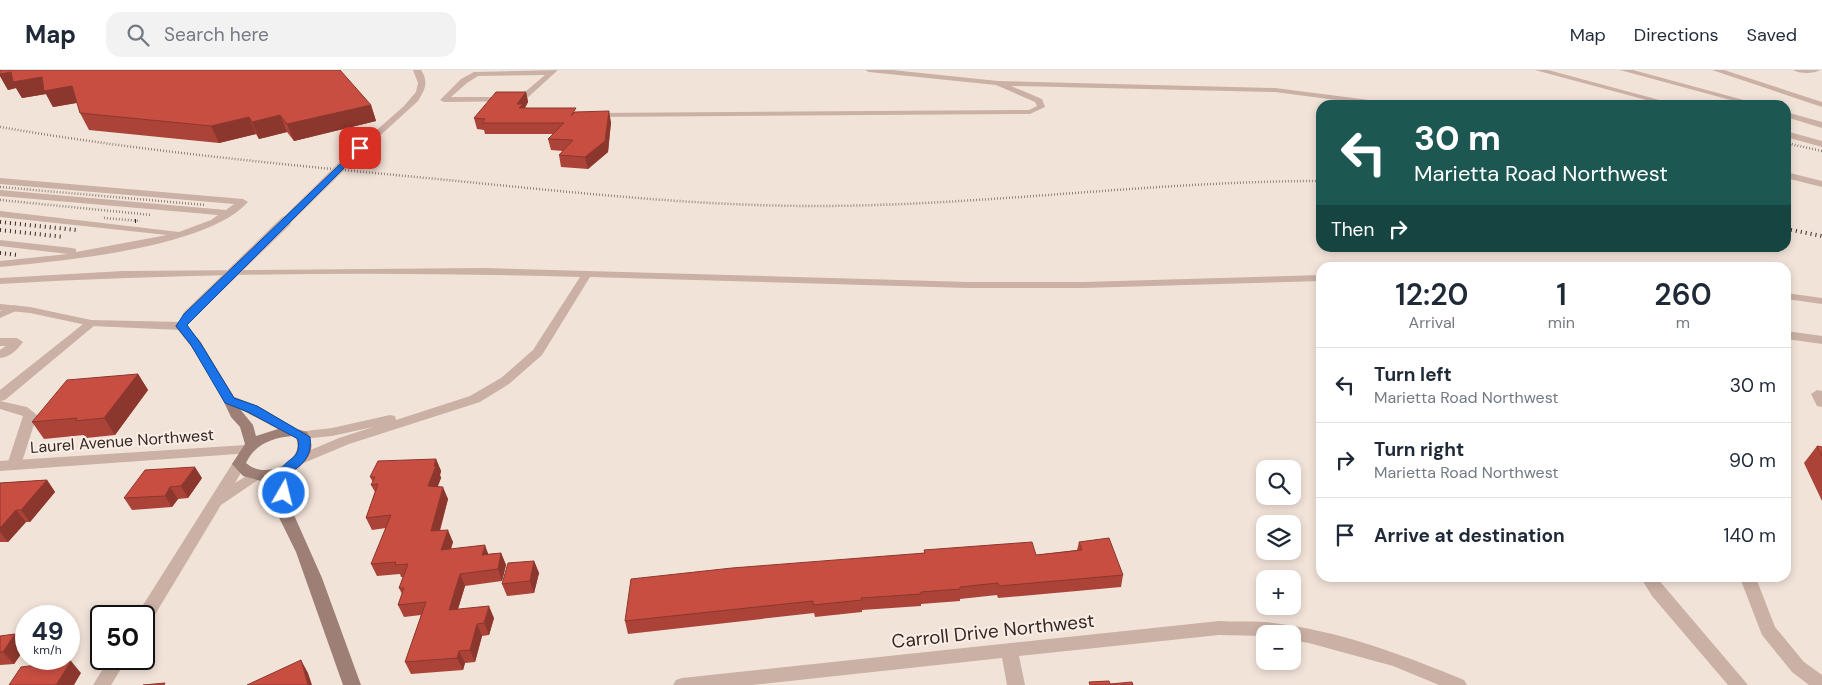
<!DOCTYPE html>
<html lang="en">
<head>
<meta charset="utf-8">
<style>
	:root { --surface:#fff; --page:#f2f2f3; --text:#1f2937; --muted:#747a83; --line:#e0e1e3 }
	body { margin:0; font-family:"DM Sans",sans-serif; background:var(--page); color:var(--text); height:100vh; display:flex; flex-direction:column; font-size:19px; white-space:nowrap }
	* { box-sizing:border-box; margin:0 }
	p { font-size:16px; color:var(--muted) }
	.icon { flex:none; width:28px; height:28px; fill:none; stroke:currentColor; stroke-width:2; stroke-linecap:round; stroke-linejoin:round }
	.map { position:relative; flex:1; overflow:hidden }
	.drawer { position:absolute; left:1316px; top:192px; width:475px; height:320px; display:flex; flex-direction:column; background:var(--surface); border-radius:15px; box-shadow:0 2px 8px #0003 }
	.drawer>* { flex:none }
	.top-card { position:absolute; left:1316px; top:30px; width:475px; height:152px; border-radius:15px; box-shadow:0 2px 8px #0003; background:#1c5752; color:#fff; overflow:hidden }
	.fabs { position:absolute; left:1256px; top:390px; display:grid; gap:10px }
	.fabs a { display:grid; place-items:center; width:45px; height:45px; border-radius:10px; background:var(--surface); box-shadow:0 2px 8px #0003; font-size:25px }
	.speed { position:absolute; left:15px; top:535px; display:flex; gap:10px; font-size:25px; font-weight:700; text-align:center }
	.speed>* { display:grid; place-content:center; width:65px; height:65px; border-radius:50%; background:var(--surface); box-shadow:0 2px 8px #0003; line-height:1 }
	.speed small { font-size:12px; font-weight:400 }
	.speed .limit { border:2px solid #111; border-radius:8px; background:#fff; color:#111 }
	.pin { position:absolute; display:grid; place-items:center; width:42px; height:42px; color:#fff; margin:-21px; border-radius:10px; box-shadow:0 2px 8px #0006 }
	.me { position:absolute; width:55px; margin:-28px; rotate:8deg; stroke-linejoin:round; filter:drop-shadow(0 0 4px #0008) }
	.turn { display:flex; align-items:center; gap:18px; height:105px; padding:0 15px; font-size:22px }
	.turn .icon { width:65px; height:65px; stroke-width:2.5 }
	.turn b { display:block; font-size:35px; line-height:42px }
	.then { display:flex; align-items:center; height:48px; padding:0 15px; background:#0003; gap:10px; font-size:19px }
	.eta { display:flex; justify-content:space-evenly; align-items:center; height:85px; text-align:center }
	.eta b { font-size:30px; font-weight:600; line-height:35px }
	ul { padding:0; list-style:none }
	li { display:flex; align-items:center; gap:15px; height:75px; padding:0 15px; border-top:1px solid var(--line) }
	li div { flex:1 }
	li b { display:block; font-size:19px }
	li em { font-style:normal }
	header { display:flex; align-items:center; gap:30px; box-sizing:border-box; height:70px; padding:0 25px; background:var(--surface); border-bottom:1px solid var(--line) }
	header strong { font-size:24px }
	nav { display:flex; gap:28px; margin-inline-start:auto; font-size:18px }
	.search { width:350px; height:45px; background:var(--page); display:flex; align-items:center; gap:12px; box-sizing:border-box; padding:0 18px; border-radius:15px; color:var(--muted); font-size:19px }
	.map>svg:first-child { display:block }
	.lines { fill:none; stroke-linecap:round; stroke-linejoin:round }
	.service { fill:#cab0a5; fill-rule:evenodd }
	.minor { fill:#cab0a5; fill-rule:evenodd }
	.tertiary { fill:#cab0a5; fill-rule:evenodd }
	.secondary { fill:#9d7f76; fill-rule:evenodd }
	.rail-far1 { stroke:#352926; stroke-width:2.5; stroke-dasharray:0.5 2.5; stroke-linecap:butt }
	.rail { stroke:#352926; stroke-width:4; stroke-dasharray:1 4; stroke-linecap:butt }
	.tertiary-bridge-far1 { stroke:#cab0a5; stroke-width:9 }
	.tertiary-bridge { stroke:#cab0a5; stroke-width:11 }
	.wall { fill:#ac4338 }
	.shaded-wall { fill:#8c372e }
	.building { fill:#c84e41; stroke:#8c372e }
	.route { fill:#1a73e8; stroke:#114b97 }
	.labels { text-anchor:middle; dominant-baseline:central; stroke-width:4; stroke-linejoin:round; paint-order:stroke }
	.street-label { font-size:16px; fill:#352926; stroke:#f9ede5 }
	.near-street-label { font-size:19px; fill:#352926; stroke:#f9ede5 }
</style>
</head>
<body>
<header>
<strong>Map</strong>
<div class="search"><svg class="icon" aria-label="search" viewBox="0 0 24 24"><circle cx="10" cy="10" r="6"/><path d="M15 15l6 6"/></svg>Search here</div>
<nav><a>Map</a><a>Directions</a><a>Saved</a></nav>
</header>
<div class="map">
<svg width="1822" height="615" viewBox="0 0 1822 615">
	<rect width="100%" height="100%" fill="#f2e3d9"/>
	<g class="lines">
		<g class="service">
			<path d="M558,0l-34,31 -80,1 -4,-2 21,-21 13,-7zM545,5l-26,22h-68l16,-14 11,-7z"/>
			<path d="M865,0h27l106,11 277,7 118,15 4,2h-23l-99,-13 -264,-6 31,13 3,8 -15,7 -437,3 -4,-2 4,-2 436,-3 8,-4 -2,-4 -39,-17 -127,-13z"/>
			<path d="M1535,0h13l130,35h-13z"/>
			<path d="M1620,0h13l129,35h-13z"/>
			<path d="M1712,0h12l98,32v5z"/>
			<path d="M1793,0h27c-6,4 -21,4 -27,0z"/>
			<path d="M1786,42l36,10v6l-36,-11z"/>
			<path d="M1786,61l36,10v6l-36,-10z"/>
			<path d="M1786,102l36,9v6l-36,-9z"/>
			<path d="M0,108l243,21 5,3c-41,46 -187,59 -248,65v-6l68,-7 -68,-8v-6l72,8 4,1v3l91,-17 -167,-18v-6l179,21 32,-12 7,-5 -218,-19v-6l226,20 8,-6 -234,-20z"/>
			<path d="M14,235l4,1 2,2 -2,2 -18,8v-7z"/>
			<path d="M91,250l6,3 -2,2 -90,75 -5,1 27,6 10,8 -16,50 -2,3h-10l-2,-3 16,-49 -23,-7v-19l87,-69z"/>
			<path d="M1786,261l36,5v8l-36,-5z"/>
			<path d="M0,268h17l6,4c-5,7 -14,16 -23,16v-8l6,-4h-6z"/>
			<path d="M1817,320l5,1v16l-5,-1 -6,-12z"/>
			<path d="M1740,508h16l19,49 29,35 18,13v10h-13l-17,-13 -30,-37z"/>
		</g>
		<g class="minor">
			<path d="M485,198l483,14h115l238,-7v6l-238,7h-115l-378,-11 -48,78 -33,29 -29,18 -131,42 -50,21 -5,-2 -2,-3 2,-3 45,-19 34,-11 -41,9 -30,3 -5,-1 -2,-3 2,-3 35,-4 58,-13 5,1 1,4 74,-24 31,-18 32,-28 47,-73c-193,-6 -387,-4 -580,7v-6l123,-7z"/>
			<path d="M1786,223l36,5v6l-36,-5z"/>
			<path d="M0,234l30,3 61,13 90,2 6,4 -6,4 -90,-4 -61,-13 -30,-3z"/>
			<path d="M246,375l5,2 2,3 -2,3 -251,18v-10z"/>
			<path d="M239,389l5,2 2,3 -11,19 18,-11 5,2 2,3 -2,3 -37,25 -71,118 -6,2v-9h-7l1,-3 96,-152z"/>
			<path d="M1641,508h16l91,107h-20l-76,-89z"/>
			<path d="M1219,551c15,1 31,0 46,1 69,7 136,32 199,58l3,5h-28l-46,-19 -84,-23 -17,-3v-6h-27v2l-46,-1 -200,21 6,29h-18l-5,-27 -250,27h-79l3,-5 6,-2z"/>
			<path d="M109,589h18l-16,26h-18z"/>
		</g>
		<path class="tertiary" d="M413,0h8c8,12 4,20 -3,31l-67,61h-6v-4l59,-52 12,-14 2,-9z"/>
		<path class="secondary" d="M181,252l4,2 15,17 34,56 24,9 39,23 10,3c10,17 2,28 -13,39l-4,35 32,72 39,107h-18l-47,-133 -35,-71 -18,-5 -11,-12 13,-20 -5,-17 -9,-10 -16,-34 -24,-37 -16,-20zM240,339l38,20 -22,7 -3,-11zM292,366l4,2c10,23 -30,43 -50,25 9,-19 26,-25 46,-27zM279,408l-1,7 -3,-6z"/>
		<g class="rail-far1">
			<path d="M0,57c145,25 291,38 437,52 125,12 252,27 378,27 169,0 337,-25 506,-25"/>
			<path d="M1786,73l36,8"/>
			<path d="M0,117l206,18"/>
			<path d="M0,130l152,15"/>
			<path d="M104,148l36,3"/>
		</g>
		<g class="rail">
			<path d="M135,151h5"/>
			<path d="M0,152l76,8"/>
			<path d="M1786,159l36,7"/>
			<path d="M0,160l64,7"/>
			<path d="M0,183l18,2"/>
		</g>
		<path class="tertiary-bridge-far1" d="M285,152l63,-62"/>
		<path class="tertiary-bridge" d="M188,246l98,-95"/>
	</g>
	<g class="wall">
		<path d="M0,6l371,29 5,16 -82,20 -7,-9 -28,7 -3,-5 -37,9 -130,-13 -9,-17 -3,-10 -24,4 -7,-13 -24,4 -6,-10 -8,2z"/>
		<path d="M526,22l2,10 -3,6 52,4 34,10 -3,30 -20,17 -27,-2 -2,-12 4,-4 -12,-1 -3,-11 5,-5h-68l-1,-4 -7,-1 -3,-11z"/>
		<path d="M138,304l10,16 -33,45 -29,3 -2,-3 -40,4 -12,-17z"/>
		<path d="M1817,376l5,1v54l-18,-38z"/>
		<path d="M436,389l5,12 -1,4 1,3 -3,8 10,13 -8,32 13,11 -2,7 37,5 13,-1 5,12 -4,16 -37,5 -7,23 36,9 -5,17 -7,1 -7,26 -10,1 -2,7 -52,4 -6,-12 16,-47 -17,2 -6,-12 4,-11 -3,-6 4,-11h-2l-1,-3 -23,2 -6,-12 15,-36 -14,2 -6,-12 9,-26 -4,-7 2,-3 -3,-5z"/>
		<path d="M202,408l-14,20 -10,1 -6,8 -40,3 -8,-12z"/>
		<path d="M47,410l8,12 -25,30h-4l-18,20h-8v-59z"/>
		<path d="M1079,472l44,33 -2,12 -123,11 -1,-3 -37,4v2l-39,3v2l-59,4v2l-47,5 -1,-4 -186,21 -3,-13 299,-68v-3l112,5 41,-5z"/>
		<path d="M534,491l5,12 -5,20 -27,3 -5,-12z"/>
		<path d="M0,566l26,11 -12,17 -14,1z"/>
	</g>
	<g class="shaded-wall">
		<path d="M11,2l31,5 30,9 9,16 -28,5 -7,-13 -24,4 -6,-10 -8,2 -8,-14v-2z"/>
		<path d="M526,22l2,10 -4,7 2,6 -9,-11z"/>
		<path d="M371,35l5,16 -82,20 -7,-17z"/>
		<path d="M609,41l2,11 -3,30 -20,17 -3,-12z"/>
		<path d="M280,45l7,17 -28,7 -7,-17z"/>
		<path d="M249,47l7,17 -37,9 -8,-17z"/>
		<path d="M138,304l10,16 -33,45 -11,-17z"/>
		<path d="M436,389l5,12 -1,4 1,3 -8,20 -5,-12z"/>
		<path d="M195,397l7,11 -14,20 -7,-12z"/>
		<path d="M47,410l8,12 -25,30 -9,-12z"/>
		<path d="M170,417l8,12 -6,8 -7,-11z"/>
		<path d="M443,417l5,12 -12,44 -5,-12z"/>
		<path d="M16,440l10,12 -18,20 -8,-10v-4z"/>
		<path d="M448,460l5,12 -7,20 -5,-12z"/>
		<path d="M485,475l4,11 -7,-1z"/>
		<path d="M501,483l5,12 -4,16 -4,-12z"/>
		<path d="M534,491l5,12 -5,20 -4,-12z"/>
		<path d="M460,504l5,12 -11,36 -5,-12z"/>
		<path d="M489,536l5,12 -5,17 -5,-12z"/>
		<path d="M477,554l5,12 -7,26 -5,-12z"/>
		<path d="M15,564l11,13 -12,17 -11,-12z"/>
		<path d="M459,581l6,12 -2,7 -6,-12z"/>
		<path d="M301,590l7,13 4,12h-4z"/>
		<path d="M71,591l10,12 -7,12h-18z"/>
	</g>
	<g class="building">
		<path d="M0,0h340l31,35 -84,19 -7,-9 -28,7 -3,-5 -38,9 -131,-13 -8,-27 -28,5 -2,-14 -29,5 -2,-10 -11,2z"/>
		<path d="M496,22h30l-9,12h6l-4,4h57l-5,8 4,-4 34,-1 -4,30 -20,16 -26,-2 14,-15 -25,-1 16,-16h-82l3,-4 -11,-1z"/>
		<path d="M138,304l-34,44 -29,3 2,-3 -45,4 35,-42z"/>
		<path d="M1817,376l5,1v9z"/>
		<path d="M436,389l-2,7h2l-8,20 15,1 -12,44 17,-1 -7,20 44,-5 -3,10 19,-2 -3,16 -38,5 -11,36 40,-4 -5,17 -7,1 -7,26 -11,1 -2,7 -52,4 21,-60 -28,3 6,-17h-5l9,-24 -13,1 1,-3 -25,2 20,-49 -25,3 12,-34 -7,1 4,-8h-5l8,-16z"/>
		<path d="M195,397l-14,19 -11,1 -5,9 -41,2 21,-28z"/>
		<path d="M47,410l-26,30h-5l-16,18v-45z"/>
		<path d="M1109,468l14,37 -124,11 -1,-3 -38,4v2l-39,3v2l-60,4 1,2 -49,5v-4l-188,20 6,-42 101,-11 193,-15 -1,-3 108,-8 4,13 46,-5 -3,-8z"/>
		<path d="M534,491l-4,20 -28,3 6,-21z"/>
		<path d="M15,564l-12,18h-3v-16z"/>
		<path d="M301,590l7,25h-61z"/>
		<path d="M71,591l-15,24h-47l12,-18z"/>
		<path d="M1109,611l1,3 22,-2 1,3h-43l-1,-3z"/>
		<path d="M165,613l-1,2h-21z"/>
	</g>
	<path class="route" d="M358,77l6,1 -177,177 14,19 33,54 23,8 53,31c2,16 -4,25 -17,34l-2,22 -7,5 -6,-5 3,-24c9,-13 20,-10 17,-30l-50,-27 -23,-9 -34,-58 -15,-19 8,-12z"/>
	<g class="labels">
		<g class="street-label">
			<text transform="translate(122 371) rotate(-4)">Laurel Avenue Northwest</text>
		</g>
		<g class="near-street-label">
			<text transform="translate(993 561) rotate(-6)">Carroll Drive Northwest</text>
		</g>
	</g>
</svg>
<div class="fabs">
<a><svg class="icon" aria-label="search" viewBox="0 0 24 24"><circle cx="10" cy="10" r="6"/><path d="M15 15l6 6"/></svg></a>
<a><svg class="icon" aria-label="layers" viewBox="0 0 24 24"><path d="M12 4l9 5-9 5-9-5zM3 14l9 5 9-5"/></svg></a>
<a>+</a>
<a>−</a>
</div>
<div class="speed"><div>49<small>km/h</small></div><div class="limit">50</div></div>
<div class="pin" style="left:360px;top:78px;background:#d93025"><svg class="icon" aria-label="arrive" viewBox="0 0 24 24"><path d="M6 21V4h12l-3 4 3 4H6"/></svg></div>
<svg class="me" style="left:284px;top:423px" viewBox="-20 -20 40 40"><circle r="17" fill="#1a73e8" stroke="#fff" stroke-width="3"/><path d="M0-11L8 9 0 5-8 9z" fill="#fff"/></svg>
<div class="top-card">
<div class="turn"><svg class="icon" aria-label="left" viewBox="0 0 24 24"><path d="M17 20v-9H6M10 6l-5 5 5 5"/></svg><div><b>30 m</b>Marietta Road Northwest</div></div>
<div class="then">Then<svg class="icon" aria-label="right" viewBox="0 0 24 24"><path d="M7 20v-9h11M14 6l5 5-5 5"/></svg></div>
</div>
<section class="drawer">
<div class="eta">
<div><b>12:20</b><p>Arrival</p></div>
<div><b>1</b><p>min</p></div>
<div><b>260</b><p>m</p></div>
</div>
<ul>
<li><svg class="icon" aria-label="left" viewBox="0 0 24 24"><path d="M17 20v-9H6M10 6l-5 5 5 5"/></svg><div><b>Turn left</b><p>Marietta Road Northwest</p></div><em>30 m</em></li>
<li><svg class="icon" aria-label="right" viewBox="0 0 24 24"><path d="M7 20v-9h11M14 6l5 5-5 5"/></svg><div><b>Turn right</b><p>Marietta Road Northwest</p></div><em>90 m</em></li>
<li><svg class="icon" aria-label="arrive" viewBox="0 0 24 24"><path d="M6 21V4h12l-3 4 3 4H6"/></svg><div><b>Arrive at destination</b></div><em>140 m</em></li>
</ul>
</section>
</div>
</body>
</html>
